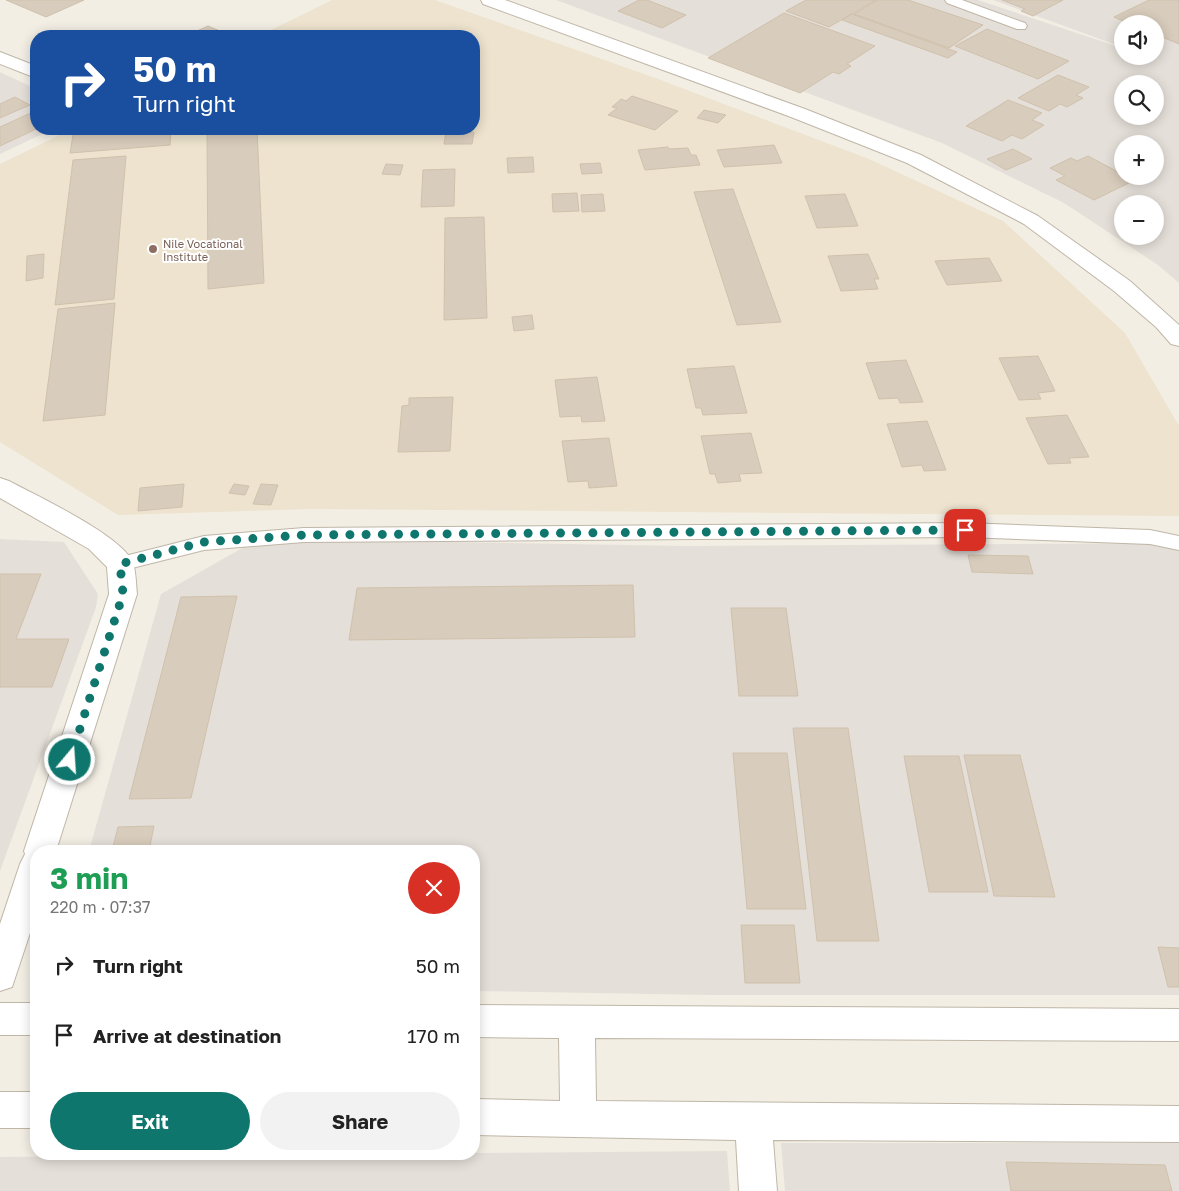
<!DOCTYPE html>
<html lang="en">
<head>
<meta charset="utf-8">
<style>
	:root { --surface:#fff; --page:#f2f2f2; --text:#222; --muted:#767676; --accent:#0f766e }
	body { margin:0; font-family:"Golos Text",sans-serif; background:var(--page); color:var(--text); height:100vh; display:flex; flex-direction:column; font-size:19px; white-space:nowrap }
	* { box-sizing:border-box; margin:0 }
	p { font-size:16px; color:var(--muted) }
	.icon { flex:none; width:28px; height:28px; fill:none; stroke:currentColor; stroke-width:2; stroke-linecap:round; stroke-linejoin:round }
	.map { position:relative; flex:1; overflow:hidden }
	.panel { position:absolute; left:30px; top:845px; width:450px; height:315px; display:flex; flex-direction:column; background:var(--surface); border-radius:20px; box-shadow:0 2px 12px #0003 }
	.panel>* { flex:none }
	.hud { position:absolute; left:30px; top:30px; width:450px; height:105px; border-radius:20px; box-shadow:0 2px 12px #0003; background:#1a4fa0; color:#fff; overflow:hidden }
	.controls { position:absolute; left:1114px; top:15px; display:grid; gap:10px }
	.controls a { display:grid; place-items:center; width:50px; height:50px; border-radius:50%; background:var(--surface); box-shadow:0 2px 12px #0003; font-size:25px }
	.pin { position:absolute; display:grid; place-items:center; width:42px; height:42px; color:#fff; margin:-21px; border-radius:10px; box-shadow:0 2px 8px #0006 }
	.me { position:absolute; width:55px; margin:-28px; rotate:18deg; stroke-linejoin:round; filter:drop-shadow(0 0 4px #0008) }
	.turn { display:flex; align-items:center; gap:18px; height:105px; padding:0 20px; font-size:22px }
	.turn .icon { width:65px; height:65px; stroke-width:2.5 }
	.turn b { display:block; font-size:35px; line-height:42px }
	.round { display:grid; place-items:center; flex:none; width:52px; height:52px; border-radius:26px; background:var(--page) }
	.summary { display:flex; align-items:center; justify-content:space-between; height:85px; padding:0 20px }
	h1 { font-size:30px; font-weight:700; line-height:38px; color:#1e9e55 }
	.primary-button { display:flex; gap:10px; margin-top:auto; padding:10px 20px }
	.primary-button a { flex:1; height:58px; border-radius:30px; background:var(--accent); color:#fff; font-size:20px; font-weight:700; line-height:58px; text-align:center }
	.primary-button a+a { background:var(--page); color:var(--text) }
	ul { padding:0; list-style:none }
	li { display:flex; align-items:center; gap:15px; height:70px; padding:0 20px }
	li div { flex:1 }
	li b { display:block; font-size:19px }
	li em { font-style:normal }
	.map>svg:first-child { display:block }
	.industrial { fill:#e5dfd9; fill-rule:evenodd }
	.education { fill:#ede3ce }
	.building { fill:#d8ccbc; stroke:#d0c1ac }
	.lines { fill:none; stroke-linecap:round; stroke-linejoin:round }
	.lane-casing { stroke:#bfb6a7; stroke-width:2 }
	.street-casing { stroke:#bfb6a7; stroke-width:2 }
	.lane { fill:#fff; fill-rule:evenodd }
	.street { fill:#fff; fill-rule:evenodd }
	.route { stroke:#0f766e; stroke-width:9; stroke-dasharray:0 16.2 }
	.education-dot { fill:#8d6e63; stroke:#fff; stroke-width:2 }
	.labels { text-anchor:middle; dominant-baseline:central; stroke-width:4; stroke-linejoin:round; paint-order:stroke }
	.far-education-label { font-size:11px; fill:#785e54; stroke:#fff; text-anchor:start }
</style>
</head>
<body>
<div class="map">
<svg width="1179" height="1191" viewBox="0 0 1179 1191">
	<rect width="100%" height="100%" fill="#f3eee4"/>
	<g class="industrial">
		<path d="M556,0h422l144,48v8l25,1 8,-1v-32h-33v23l-129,-47h186v283l-21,-18 -94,-62 -122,-60zM1122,84h33v32h-33zM1122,144h33v32h-33zM1122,204h33v32h-33z"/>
		<path d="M0,72l36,17v40h17l-53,25z"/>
		<path d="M0,539l64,3 34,52 -2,13 -96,264z"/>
		<path d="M258,539l428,7 493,-3v452h-470l-235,-4v-140h-385l72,-257z"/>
		<path d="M781,1143h398v48h-394z"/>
		<path d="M727,1151l3,40h-730v-34z"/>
	</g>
	<path class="education" d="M332,0h103l223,79 211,80 134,62 122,112 54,93v90l-869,-7 -192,6 -118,-73v-278l72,-35h402v-93h-215z"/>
	<g class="building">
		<path d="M6,0h78l-38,17z"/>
		<path d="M639,0h8l39,15 -24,13 -44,-17z"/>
		<path d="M806,0h70l-47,27 -43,-16z"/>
		<path d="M878,0h30l75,25 -34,23 -95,-34z"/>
		<path d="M1002,0h61l-30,16 -12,-5 4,-2z"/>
		<path d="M1149,0h30v44l-24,-10v-10h-25l-16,-7z"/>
		<path d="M784,13l91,33 -28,18 4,2 -12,8 -6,-2 -33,21 -92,-35z"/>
		<path d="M852,14l105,38 -9,6 -106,-38z"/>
		<path d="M208,26l24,10h-46z"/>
		<path d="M987,29l82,32 -31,18 -83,-33z"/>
		<path d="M1058,75l31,12 -13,8 7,3 -16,9 -7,-3 -11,7 -31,-13z"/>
		<path d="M632,96l46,15 -23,19 -47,-15 9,-7 -5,-1 9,-8 5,2z"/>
		<path d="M15,97l15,8 -30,13v-14z"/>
		<path d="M1008,100l34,13 -10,7 12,5 -22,14 -10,-4 -10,6 -36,-15z"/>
		<path d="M704,110l22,5 -8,8 -21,-5z"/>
		<path d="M35,111l1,18 -36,17v-19z"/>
		<path d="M74,129h97l-1,16 -100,8z"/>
		<path d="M207,129h50l7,154 -56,6z"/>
		<path d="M446,132h28l-2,12h-28z"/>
		<path d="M774,145l8,18 -58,4 -7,-17z"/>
		<path d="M668,147l1,2 19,-1 3,7h5l4,10 -55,5 -7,-20z"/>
		<path d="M1013,149l19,10 -26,11 -19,-11z"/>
		<path d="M126,156l-12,143 -59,6 18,-145z"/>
		<path d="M1088,156l34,18v2l13,4 -41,20 -38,-20 9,-4 -15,-8 21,-10 6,3z"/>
		<path d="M533,157l1,15 -26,1 -1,-15z"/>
		<path d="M600,163l2,10 -20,1 -2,-10z"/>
		<path d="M386,164l17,1 -3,10 -18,-1z"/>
		<path d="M455,169l-1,37 -33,1 2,-37z"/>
		<path d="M733,189l48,133 -44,3 -43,-133z"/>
		<path d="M577,193l2,18 -26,1 -1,-18z"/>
		<path d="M603,194l2,17 -23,1 -1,-17z"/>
		<path d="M845,194l13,32 -41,2 -12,-32z"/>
		<path d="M484,217l3,101 -43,2 1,-102z"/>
		<path d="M44,254l-1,24 -17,3 1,-25z"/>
		<path d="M868,254l11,25h-5l4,10 -37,2 -13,-35z"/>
		<path d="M989,258l13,23 -55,4 -12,-24z"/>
		<path d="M115,303l-10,112 -62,6 15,-112z"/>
		<path d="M532,315l2,14 -20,2 -2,-14z"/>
		<path d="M1038,356l17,35 -17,2 3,6 -22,1 -20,-42z"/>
		<path d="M906,360l17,42 -23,1 -2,-5 -19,1 -13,-36z"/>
		<path d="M734,366l13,47 -44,2 -2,-7h-5l-9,-39z"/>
		<path d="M597,377l8,44 -23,1 -1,-6 -21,1 -5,-37z"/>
		<path d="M453,397l-3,54 -52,1 4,-46 7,-1v-7z"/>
		<path d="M1067,415l22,42 -20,1 2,5 -23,1 -22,-46z"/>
		<path d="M927,421l19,49 -22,1 -2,-6 -20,2 -15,-43z"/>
		<path d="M751,433l11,40 -23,1 2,7 -23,2 -3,-9h-5l-9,-38z"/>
		<path d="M609,438l8,48 -28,2 -1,-7 -20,1 -6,-41z"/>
		<path d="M184,484l-2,23 -44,4 2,-23z"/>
		<path d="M234,484l15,2 -4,9 -16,-2z"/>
		<path d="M261,484l17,1 -7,20 -18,-1z"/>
		<path d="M968,555l60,1 5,18 -61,-2z"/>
		<path d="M0,574h41l-25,65h53l-17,48h-52z"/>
		<path d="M633,585l2,52 -286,3 8,-52z"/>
		<path d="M237,596l-46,202 -62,1 52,-202z"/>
		<path d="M731,608h55l12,88h-59z"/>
		<path d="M793,728h55l31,213h-62z"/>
		<path d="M733,753h54l19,156h-59z"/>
		<path d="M964,755h56l35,142 -61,-1z"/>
		<path d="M904,756h55l29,136h-59z"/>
		<path d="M154,826l-5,25h-37l6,-24z"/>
		<path d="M741,925h53l6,58h-55z"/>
		<path d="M1158,947l21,1v39h-11z"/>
		<path d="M1006,1162l159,3 7,26h-161z"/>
	</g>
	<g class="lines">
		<g class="lane-casing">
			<g id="lane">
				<path d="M945,0h17l63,23 2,3 -2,3h-8l-70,-26z"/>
				<path d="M965,523l185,7 29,6v14l-29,-6 -185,-7 -661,5 -100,8 -84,21 -7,-2 -3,-5 3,-5 91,-23 100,-8z"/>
			</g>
		</g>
		<g class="street-casing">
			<g id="street">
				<path d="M481,0h24l300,109 116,46 117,61 92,65 49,44v21l-8,-2 -15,-17 -42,-36 -90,-67 -117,-61 -116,-46 -308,-113z"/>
				<path d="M0,52l36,14v12l-36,-14z"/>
				<path d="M0,478l9,3c28,15 114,55 124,82 3,9 3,22 4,31l-81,257h-20v64l-24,72 -12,4v-67l20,-60 5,-10 -1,-3 85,-257 -2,-27 -18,-18 -89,-51z"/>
				<rect x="0" y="1003" width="36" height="32"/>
				<path d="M474,1005l705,4v32l-584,-3 1,63 583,5v36l-406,-2 4,51h-38l-3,-51 -262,-5v-36l86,2 -1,-63 -85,-1z"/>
				<rect x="0" y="1092" width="36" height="36"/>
			</g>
		</g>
		<use href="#lane" class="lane"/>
		<use href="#street" class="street"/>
	</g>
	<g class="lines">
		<path class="route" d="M70,760l53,-166 -3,-30 84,-22 100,-7 661,-5"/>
	</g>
	<circle class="education-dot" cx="153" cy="249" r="5"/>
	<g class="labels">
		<g class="far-education-label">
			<text x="163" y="243">Nile Vocational<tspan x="163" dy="13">Institute</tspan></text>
		</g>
	</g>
</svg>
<div class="controls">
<a><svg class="icon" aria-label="sound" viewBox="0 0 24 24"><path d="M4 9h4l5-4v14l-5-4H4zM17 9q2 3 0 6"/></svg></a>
<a><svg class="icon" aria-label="search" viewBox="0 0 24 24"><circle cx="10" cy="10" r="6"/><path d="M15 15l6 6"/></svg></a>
<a>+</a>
<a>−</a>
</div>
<div class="pin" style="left:965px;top:530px;background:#d93025"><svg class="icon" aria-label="arrive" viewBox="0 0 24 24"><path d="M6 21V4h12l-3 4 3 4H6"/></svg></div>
<svg class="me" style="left:70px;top:760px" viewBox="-20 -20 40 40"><circle r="17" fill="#0f766e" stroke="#fff" stroke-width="3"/><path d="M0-11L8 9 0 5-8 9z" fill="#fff"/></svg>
<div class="hud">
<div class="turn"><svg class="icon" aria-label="right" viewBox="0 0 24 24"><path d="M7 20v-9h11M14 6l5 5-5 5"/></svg><div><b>50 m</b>Turn right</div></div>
</div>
<section class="panel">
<div class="summary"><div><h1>3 min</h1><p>220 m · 07:37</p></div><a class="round" style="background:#d93025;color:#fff"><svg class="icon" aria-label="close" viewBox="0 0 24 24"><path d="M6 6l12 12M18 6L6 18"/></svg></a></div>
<ul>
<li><svg class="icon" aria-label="right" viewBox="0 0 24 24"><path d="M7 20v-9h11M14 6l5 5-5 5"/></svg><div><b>Turn right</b></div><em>50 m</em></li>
<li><svg class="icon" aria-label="arrive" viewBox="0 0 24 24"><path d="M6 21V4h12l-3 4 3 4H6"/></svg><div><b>Arrive at destination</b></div><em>170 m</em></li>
</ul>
<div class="primary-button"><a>Exit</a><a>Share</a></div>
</section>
</div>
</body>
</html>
